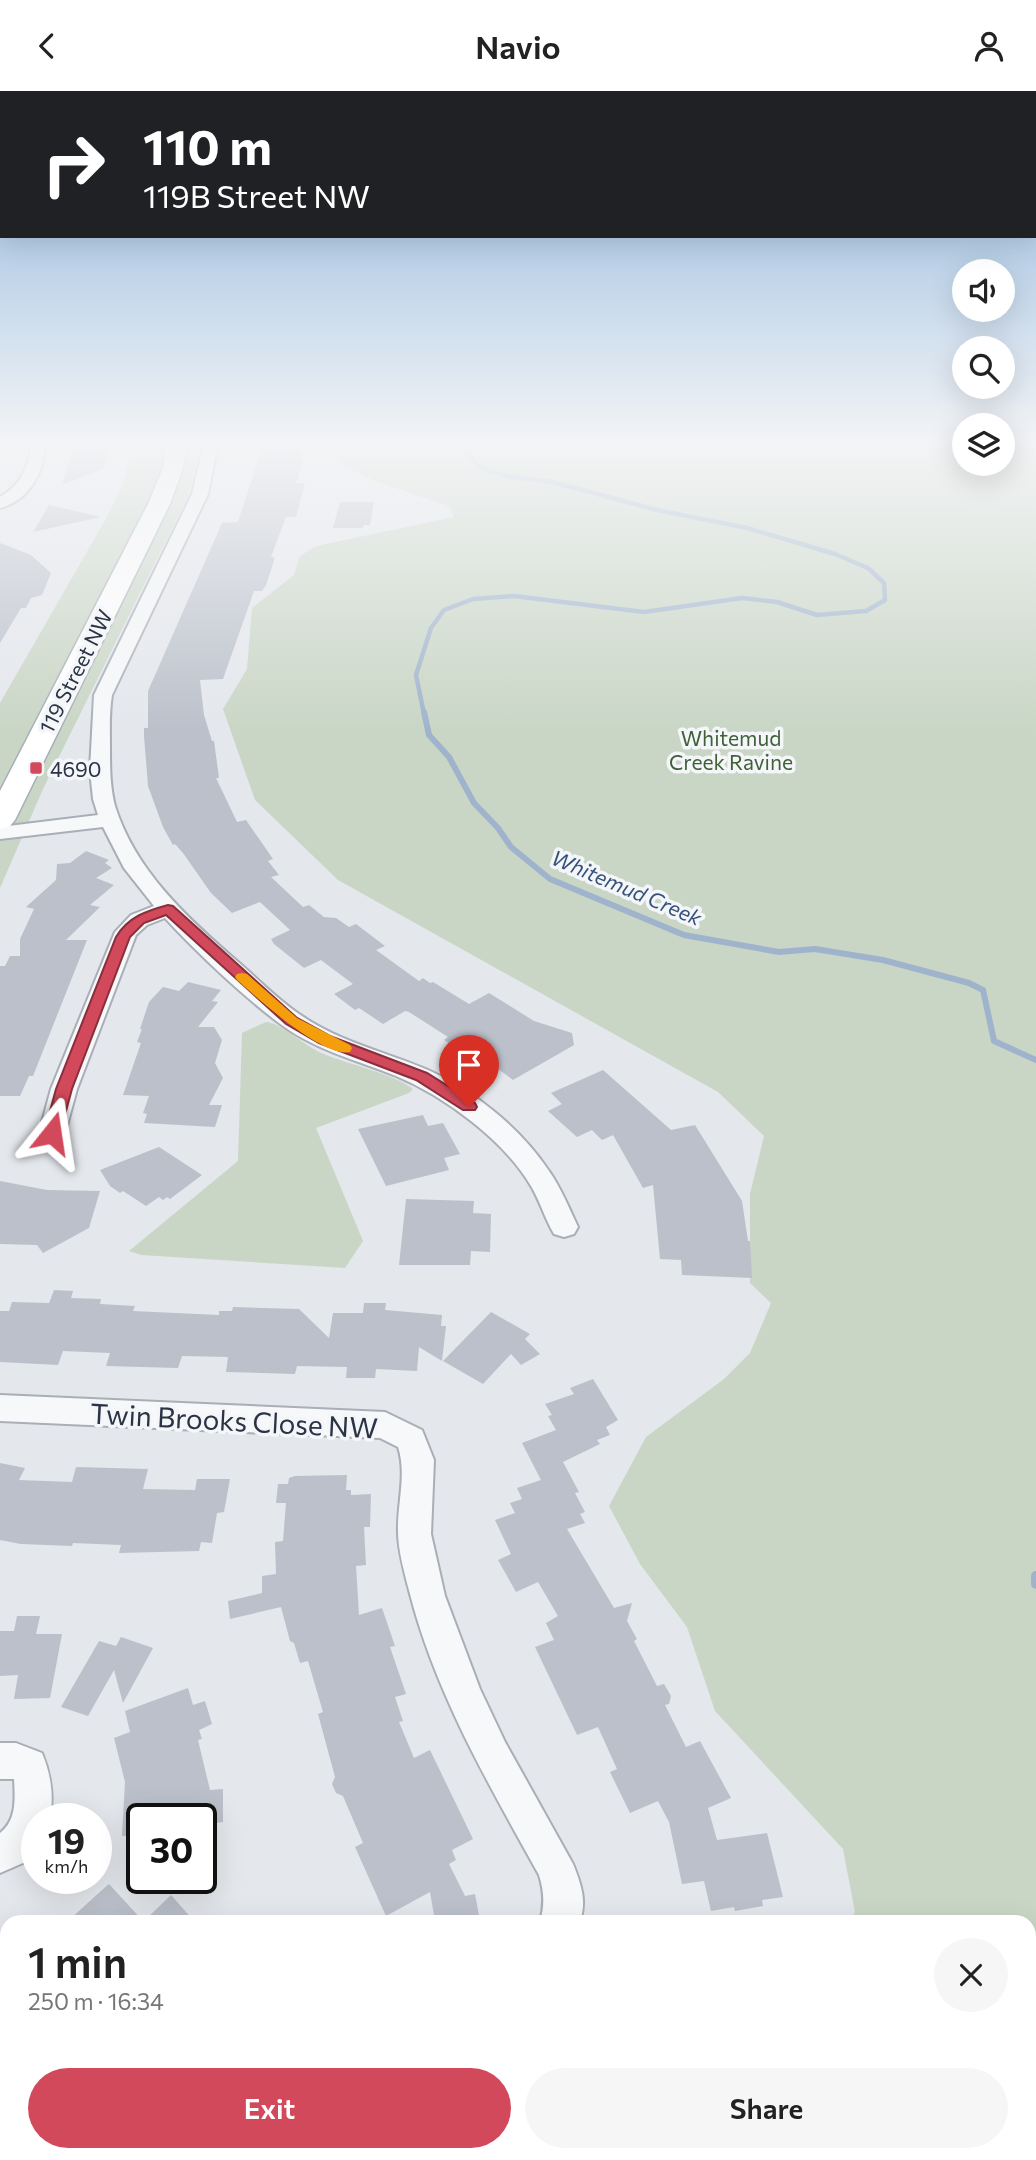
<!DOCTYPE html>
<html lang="en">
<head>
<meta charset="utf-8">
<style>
	:root { --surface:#fff; --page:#f6f6f6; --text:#222; --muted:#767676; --accent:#d1495b }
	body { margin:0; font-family:Commissioner,sans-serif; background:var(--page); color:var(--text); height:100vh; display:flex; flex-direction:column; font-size:26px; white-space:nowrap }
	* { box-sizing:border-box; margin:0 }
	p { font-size:23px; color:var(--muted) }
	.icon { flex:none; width:38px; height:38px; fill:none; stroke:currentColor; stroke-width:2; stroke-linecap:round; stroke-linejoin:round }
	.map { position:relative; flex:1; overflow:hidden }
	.sheet { position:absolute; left:0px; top:1824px; width:1036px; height:247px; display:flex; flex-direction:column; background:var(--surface); border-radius:21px 21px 0 0; box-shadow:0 7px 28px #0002 }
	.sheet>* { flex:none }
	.banner { position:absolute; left:0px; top:0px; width:1036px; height:147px; box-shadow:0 7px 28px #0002; background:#202124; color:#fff; overflow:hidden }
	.fabs { position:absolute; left:952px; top:168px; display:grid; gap:14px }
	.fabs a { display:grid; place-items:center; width:63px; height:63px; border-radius:50%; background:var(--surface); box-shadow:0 7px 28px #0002; font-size:35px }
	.speed { position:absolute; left:21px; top:1712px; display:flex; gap:14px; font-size:35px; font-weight:700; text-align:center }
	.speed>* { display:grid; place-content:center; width:91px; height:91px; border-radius:50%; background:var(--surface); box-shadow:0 7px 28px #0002; line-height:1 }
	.speed small { font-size:18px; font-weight:400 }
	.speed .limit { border:4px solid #111; border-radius:10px; background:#fff; color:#111 }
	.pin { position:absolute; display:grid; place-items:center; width:60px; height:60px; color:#fff; margin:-72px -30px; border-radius:50% 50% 50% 0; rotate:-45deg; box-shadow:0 0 7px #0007 }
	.pin .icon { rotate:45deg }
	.me { position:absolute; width:77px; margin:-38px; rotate:15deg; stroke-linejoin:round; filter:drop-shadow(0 0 5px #0008) }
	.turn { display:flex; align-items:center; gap:24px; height:147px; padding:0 28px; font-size:32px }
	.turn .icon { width:91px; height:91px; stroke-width:2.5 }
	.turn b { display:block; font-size:49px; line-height:60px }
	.round { display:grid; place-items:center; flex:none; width:74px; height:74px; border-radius:37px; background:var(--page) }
	.headline { display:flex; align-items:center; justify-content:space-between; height:119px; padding:0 28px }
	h1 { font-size:42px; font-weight:600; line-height:52px }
	.action { display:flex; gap:14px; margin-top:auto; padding:14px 28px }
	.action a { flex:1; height:80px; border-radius:42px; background:var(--accent); color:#fff; font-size:28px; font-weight:600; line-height:80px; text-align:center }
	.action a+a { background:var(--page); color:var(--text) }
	header { display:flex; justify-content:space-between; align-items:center; height:91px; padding:0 28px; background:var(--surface); font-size:32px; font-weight:600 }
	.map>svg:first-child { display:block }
	.green { fill:#c9d6c5 }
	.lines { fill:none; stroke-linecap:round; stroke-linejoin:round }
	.stream-far2 { stroke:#9fb4cc; stroke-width:4.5 }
	.stream-far1 { stroke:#9fb4cc; stroke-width:6 }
	.stream { stroke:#9fb4cc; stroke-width:10 }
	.building { fill:#bbc0ca }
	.street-casing { stroke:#a9aeb7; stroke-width:4 }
	.secondary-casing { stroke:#a9aeb7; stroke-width:3 }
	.street { fill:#f7f8fa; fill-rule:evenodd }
	.secondary { fill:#fff; fill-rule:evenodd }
	.route { fill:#d1495b; stroke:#882f3b; stroke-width:2 }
	.slow { fill:#f59e0b }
	.poi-dot { fill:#d1495b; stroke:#f4f6f9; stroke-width:2.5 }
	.labels { text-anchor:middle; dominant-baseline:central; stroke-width:7; stroke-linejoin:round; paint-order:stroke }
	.far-street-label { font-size:21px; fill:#2b3445; stroke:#f4f6f9 }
	.far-park-label { font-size:21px; fill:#3f6138; stroke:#f4f6f9 }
	.far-poi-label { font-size:21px; fill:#2b3445; stroke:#f4f6f9; text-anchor:start }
	.far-water-label { font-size:21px; font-style:italic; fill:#34527a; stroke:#f4f6f9 }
	.near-street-label { font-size:28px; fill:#2b3445; stroke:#f4f6f9 }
</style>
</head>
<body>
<header><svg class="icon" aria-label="back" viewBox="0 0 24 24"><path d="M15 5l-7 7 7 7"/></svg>Navio<svg class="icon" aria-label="person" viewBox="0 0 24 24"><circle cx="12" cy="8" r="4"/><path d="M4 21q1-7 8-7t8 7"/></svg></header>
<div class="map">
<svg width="1036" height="2069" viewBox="0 0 1036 2069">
	<rect width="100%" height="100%" fill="#e4e7ec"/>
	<g class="green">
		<path d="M132,352h69l-12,51 -146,295 -43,99v-185l103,-179 20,-39z"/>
		<path d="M340,352h624v21h39v-21h33v1717h-260l1,-6h252v-233h-178l4,-9 -12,-63 -128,-138 -28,-84 -47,-63 -31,-58 37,-69 78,-58 26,-26 21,-50 -21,-20v-89l14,-58 -46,-44 -380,-212 -83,-80 -32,-91 24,-40 5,-61 42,-33 6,-19 16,-10 138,-29 -5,-11 -69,-23 -41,-18z"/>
		<path d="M266,931c12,0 38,22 51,29 27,13 74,21 96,38l-4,4 -93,35 47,113 -18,27 -204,-13 -12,-4 109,-90 4,-128z"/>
	</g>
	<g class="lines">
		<path class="stream-far2" d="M424,623l-8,-39 15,-47 13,-18 29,-11 41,-3 130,16 98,-14 35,4 40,13 49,-4 19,-11 -1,-17 -16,-15 -33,-14 -88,-26 -90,-18 -105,-28 -45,-6 -28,-9 -12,-14 -2,-10"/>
		<path class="stream-far1" d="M424,621l5,23 20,22 25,46 24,25 13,19 39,32 134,56 95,17 36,-3 68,11 86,23 14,7 11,51 42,19"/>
		<path class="stream" d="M1036,1485v8"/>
	</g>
	<g class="building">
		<path d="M81,352h28l-6,26 -41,16 10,-35h9z"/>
		<path d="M302,353v22l-6,17h9l-9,34h-10l-15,40h3v4l-8,24 -4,6h-8l-31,88 -23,1 4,35 8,26h2l5,37h-3l21,44 9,-2 27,39 -5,2 11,14 -8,2 32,30 6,-2 15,12 12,1 13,9 7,-3 29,22 -9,4 43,31 4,-3 7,5 3,-1 36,22 20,-11 45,28 38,12 2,12 -61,35 -39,-29 -6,4 -24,-15 4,-3 -39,-25 -4,-1 -22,13 -24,-16 -4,2 -21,-16 19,-10 -32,-24 -17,8 -30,-24 -3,-5 19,-9 -30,-28 -28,11 -21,-20 -28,-40 -8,-9 -2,1 -10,-18 -15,-41 -4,-50v-8h4v-37l74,-168 16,-1 25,-77z"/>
		<path d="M340,411h34l-4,23h-6l-1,3h-30z"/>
		<path d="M49,414l52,12 -68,15z"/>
		<path d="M0,452l31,12 20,18 -9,22 -11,3 -5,10h-5l-21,35z"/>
		<path d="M86,760l23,9 -4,3 7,5 -16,10 18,7 -24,20 10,2 -34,33h21l-54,136h-4l-9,20h-20v-130h5l5,-10h10v-17l14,-30 -8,-2 30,-27 1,-16 13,-1z"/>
		<path d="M188,891l33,8 -9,11 6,1 -20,25h16l8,13 -7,23 8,15 -14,27h13l-7,22 -71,-4 3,-9 -4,-1 6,-17 -26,-1 18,-52 -4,-1 5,-13h-2l9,-27 14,-15 16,4z"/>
		<path d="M603,979l68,60 24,-5 47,76 6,40h2l2,37 -70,-3 -1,-15 -21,-1 -7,-74 -10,3 -30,-53 -11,5 -10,-10 -15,7 -29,-26 14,-7 -11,-11z"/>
		<path d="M423,1024l5,11 15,-3 17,31 -16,4 5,12 -63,16 -28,-57z"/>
		<path d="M159,1056l43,28 -32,24 -3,-2 -4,3 -4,-3 -13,9 -23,-15 -3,2 -10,-7 -10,-16z"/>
		<path d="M0,1090l47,9 53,1 -11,37 -46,25 -6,-8 -37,-1z"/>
		<path d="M406,1108l68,2 -1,12 18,1 -1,38 -19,-1 -1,14h-71z"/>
		<path d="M54,1199l19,1 -2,7 30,1 -1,5 35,2 -2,5 86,4v-4h13l1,-4 66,2 30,29 4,-25h30l1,-10h22l-1,7 57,5 -1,11h5l-4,35 -23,-14 -2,24 -41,-2 -1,9h-29l1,-11 -50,-1 -2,8 -69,-2 2,-15 -46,-1 -4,12 -72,-2 4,-13 -47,-2 -5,14 -58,-3v-51h9l3,-9 37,1z"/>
		<path d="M491,1221l39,22 -5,5 15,15 -19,11 -10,-11 -28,30 -40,-23z"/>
		<path d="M593,1288l25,41 -12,7 4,8 -13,5 3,4 -37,18 16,30 -4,1 10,19 -5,2 5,9 -18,6 47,79 18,-5 -5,18 10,18 -3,2 23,45 7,-2 7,12 -2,8 -4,1 21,42 14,-6 31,57 -23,10 9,32 50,-7 16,64 -21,3 1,6 -28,5 -1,-4 -23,4 -7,-30 -22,3 -13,-62 -11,-21 -28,12 -20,-41 7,-3 -19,-42 -21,8 -42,-88 19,-7 -8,-17 12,-7 -20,-34 -22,10 -18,-32 13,-6 -16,-34 20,-7 -5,-10 12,-4 -5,-11 24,-8 -19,-37 34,-13 -8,-14 4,-1 -7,-11 29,-10 -4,-6z"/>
		<path d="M0,1372l25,5 -6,12 53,2 4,-15 72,2 -5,20 52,1 2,-11h33l-6,33 -7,1 -5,30 -11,-1 -2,9 -80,2 2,-8 -48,-2 -1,3 -51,-2 -21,-4z"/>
		<path d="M347,1384l-1,15h5v5l20,-1 -1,33h-6l2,38 -10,1 3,49 23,-7 13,38 -5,1 16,47 -11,3 8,24 -4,1 15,36 16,-8 43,89 -21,11 4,10 -7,4 16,32 10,-2 5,27h-45l-5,-29 -44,24 -31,-69 8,-4 -20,-47 -7,-3 -4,-9 3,-7 -17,-63 5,-2 -15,-51 -8,2 -6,-20 -4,-2 -9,-34 -51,12 -2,-18 34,-8v-17l14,-2 -1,-32 8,-1 3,-38h-10l2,-19h10l1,-6 6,-2z"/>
		<path d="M17,1525h23l-4,18h26l-12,64 -36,1 4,-24 -18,1v-45h14z"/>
		<path d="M121,1546l32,11 -30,55 -9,-33 -26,46 -27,-9 38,-66 17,5z"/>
		<path d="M188,1597l5,17 12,-4 7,23 -13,6 3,9 -4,1 12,50 13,-1v33l-22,3v-7h-59v16l-20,2 3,-54 -11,-44 16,-6 -5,-21z"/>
		<path d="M109,1793l34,37h-75l34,-31z"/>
		<path d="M171,1804l23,26h-50z"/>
	</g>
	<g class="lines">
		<g class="street-casing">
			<g id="street">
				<path d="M31,352h14c0,28 -16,58 -45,65v-11c20,-11 30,-31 31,-54z"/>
				<path d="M204,352h14l-10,51 -96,201c-3,18 -2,35 -2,53 0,19 0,39 5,58 20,64 72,112 122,155 21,18 42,40 65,55 38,26 84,36 126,54 46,20 93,59 121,101 12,17 20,37 29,56l-4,7 -10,3 -10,-3c-9,-15 -14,-33 -23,-48 -27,-46 -87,-90 -135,-110 -37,-15 -80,-26 -113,-50 -38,-28 -86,-73 -118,-108l-18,7 -11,10 -59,154 -12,44 -4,6 -9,3 -9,-3 -4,-6 12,-44 64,-157 16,-17 23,-9 -30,-38 -21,-41 -103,12v-12l98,-12 -5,-16 -3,-29 4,-75 98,-201z"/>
				<path d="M0,1304l385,17 37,18 12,30 -3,74 14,62 35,93 25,53 68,122c8,20 14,37 7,57h-40c5,-16 4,-30 -1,-46 -50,-90 -103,-181 -129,-281 -5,-19 -12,-43 -12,-62 -1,-28 9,-58 0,-85l-18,-9 -380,-17z"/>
				<path d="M0,1652h16l26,10c9,22 12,42 8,65h-13v33l-14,12 -23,10v-40c17,-13 15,-34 14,-54h-14z"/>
				<path d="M392,2063h46l-3,6h-45z"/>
			</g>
		</g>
		<g class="secondary-casing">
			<path id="secondary" d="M167,352h20l-4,25 -13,36 -155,316 -5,6 -10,3v-38l148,-287 15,-36z"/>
		</g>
		<use href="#street" class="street"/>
		<use href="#secondary" class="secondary"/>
	</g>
	<linearGradient id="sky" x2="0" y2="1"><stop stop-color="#8bb4dd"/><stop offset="0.55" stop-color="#f3f4f6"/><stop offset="1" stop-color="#f3f4f6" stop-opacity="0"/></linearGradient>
	<rect width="1036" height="641" fill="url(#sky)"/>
	<path class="route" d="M168,814l5,1 124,112 33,18 97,37 48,30 2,4 -2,3h-12l-47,-30 -97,-37 -33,-19 -120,-109 -22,8 -14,14 -58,152 -12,44 -2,3h-12l-2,-3 12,-44 60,-152c12,-20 30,-26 52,-32z"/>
	<path class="slow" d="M242,882l5,1 50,44 53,27 2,3 -2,4c-27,6 -93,-54 -113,-72l-2,-3 2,-3z"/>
	<rect class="poi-dot" x="29" y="670" width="14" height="14" rx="3.5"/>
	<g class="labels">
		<g class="far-street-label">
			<text transform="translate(75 580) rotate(-63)">119 Street NW</text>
		</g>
		<g class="far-park-label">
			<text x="731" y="646">Whitemud<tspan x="731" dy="24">Creek Ravine</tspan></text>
		</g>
		<g class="far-poi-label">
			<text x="50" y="677">4690</text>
		</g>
		<g class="far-water-label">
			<text transform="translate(627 796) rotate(23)">Whitemud Creek</text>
		</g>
		<g class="near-street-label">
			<text transform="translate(234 1329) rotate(3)">Twin Brooks Close NW</text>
		</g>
	</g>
</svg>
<div class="fabs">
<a><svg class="icon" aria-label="sound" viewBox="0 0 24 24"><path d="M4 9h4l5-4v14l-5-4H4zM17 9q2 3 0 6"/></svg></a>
<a><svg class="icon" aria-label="search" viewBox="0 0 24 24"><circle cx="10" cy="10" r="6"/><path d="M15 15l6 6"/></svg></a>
<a><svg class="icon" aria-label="layers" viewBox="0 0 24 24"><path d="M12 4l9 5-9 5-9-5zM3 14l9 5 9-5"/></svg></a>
</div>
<div class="speed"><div>19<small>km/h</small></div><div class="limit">30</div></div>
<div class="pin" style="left:469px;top:1016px;background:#d93025"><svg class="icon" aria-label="arrive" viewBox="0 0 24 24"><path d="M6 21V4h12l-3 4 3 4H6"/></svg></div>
<svg class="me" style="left:52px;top:1042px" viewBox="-20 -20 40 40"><path d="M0-17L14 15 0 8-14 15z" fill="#d1495b" stroke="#fff" stroke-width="4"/></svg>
<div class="banner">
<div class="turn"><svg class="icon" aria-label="right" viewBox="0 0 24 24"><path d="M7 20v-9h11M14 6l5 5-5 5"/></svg><div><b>110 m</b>119B Street NW</div></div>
</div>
<section class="sheet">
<div class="headline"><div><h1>1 min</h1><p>250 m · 16:34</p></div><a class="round"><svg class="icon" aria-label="close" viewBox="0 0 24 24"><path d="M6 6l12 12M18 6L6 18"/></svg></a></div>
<div class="action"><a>Exit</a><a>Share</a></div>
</section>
</div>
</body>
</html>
